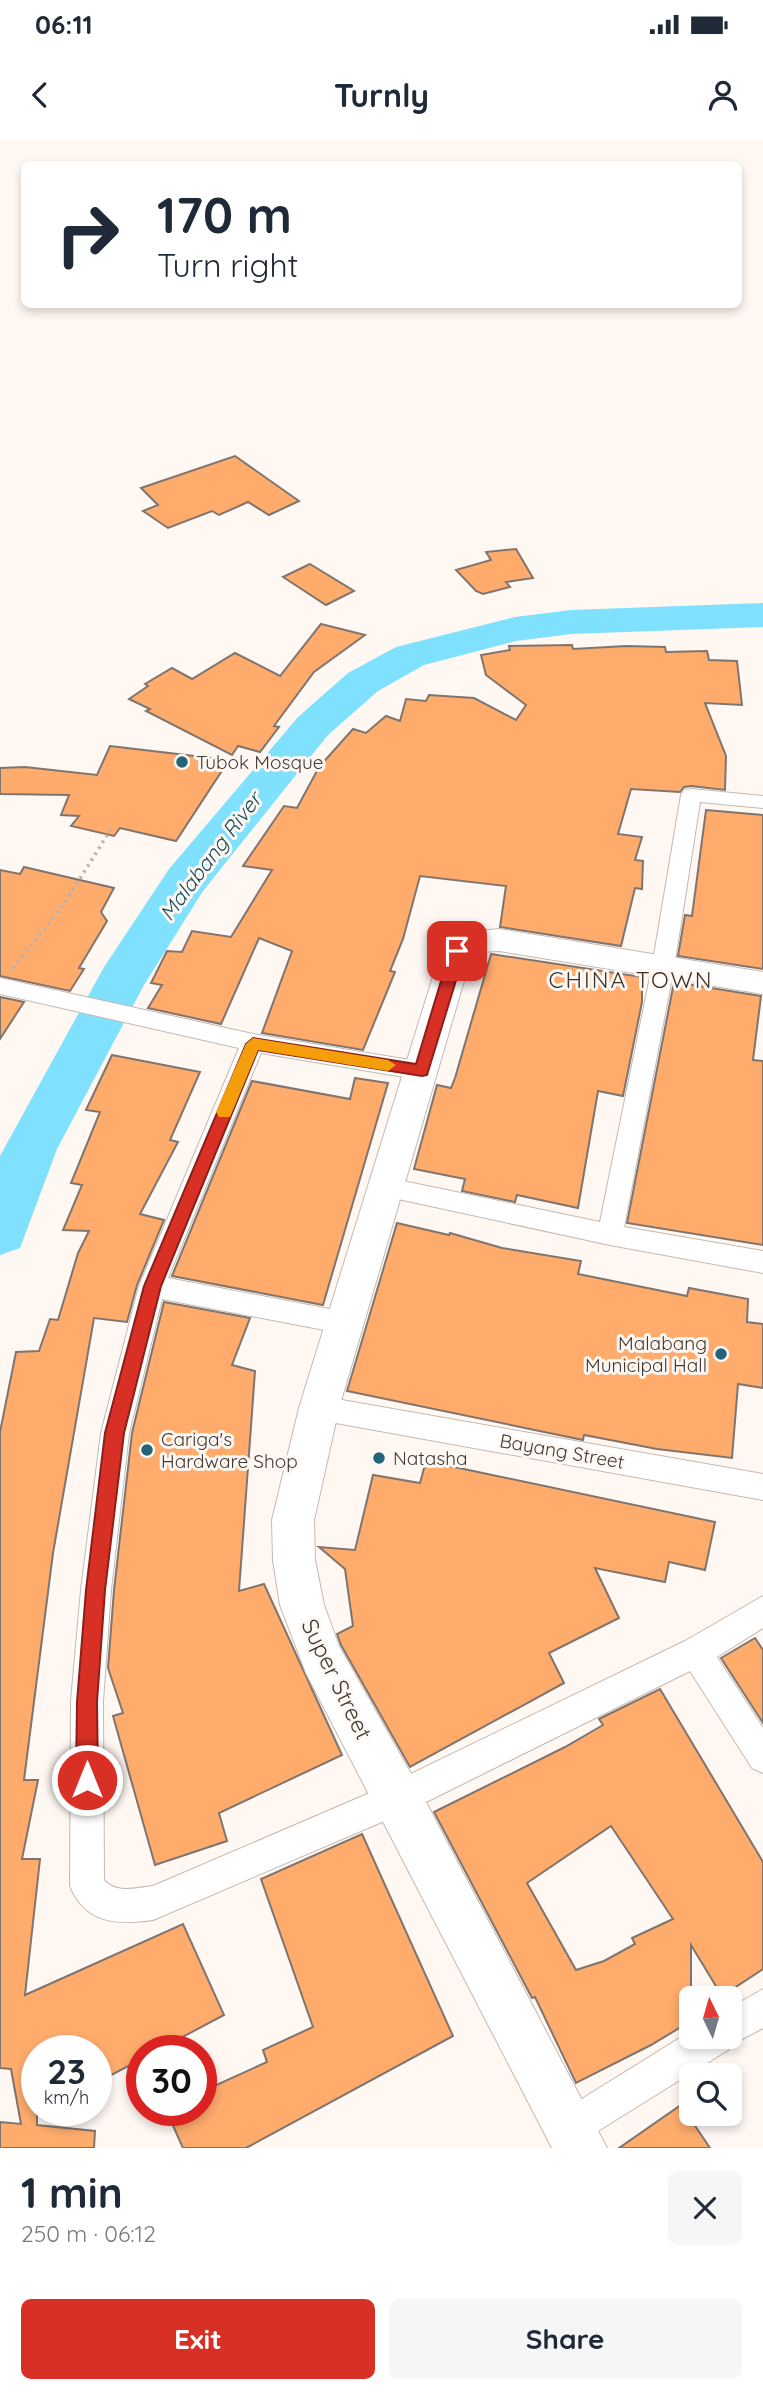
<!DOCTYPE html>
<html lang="en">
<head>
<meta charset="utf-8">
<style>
	:root { --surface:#fff; --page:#f6f6f7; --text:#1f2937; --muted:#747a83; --accent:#d93025 }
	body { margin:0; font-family:Quicksand,sans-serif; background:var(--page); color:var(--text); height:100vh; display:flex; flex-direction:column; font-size:26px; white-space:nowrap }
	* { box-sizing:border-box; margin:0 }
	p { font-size:23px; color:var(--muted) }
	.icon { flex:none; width:38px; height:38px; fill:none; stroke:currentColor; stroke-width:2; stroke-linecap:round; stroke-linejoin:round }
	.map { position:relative; height:2008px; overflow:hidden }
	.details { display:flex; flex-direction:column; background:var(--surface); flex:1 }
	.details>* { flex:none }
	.guide { position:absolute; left:21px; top:21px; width:721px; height:147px; border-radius:10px; box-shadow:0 4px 10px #0003; background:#fff; color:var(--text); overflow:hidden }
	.needle { width:46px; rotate:355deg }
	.fabs { position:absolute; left:679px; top:1846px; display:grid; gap:14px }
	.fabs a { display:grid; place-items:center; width:63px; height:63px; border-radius:10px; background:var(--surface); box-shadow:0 4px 10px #0003; font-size:35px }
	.speed { position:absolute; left:21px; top:1895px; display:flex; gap:14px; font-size:35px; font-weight:700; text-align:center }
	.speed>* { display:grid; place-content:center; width:91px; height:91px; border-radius:50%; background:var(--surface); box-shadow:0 4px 10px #0003; line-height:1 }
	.speed small { font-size:18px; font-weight:400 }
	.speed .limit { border:10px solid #d22; background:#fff; color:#111 }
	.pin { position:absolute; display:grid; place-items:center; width:60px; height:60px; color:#fff; margin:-30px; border-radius:14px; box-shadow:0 4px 10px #0006 }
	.me { position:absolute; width:77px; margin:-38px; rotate:0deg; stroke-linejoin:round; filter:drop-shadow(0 0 5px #0008) }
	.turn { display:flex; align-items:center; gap:24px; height:147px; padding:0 21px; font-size:32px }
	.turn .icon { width:91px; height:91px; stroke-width:2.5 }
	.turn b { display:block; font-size:49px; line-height:60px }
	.round { display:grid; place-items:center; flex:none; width:74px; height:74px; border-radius:10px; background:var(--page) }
	.summary { display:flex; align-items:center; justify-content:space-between; height:119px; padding:0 21px }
	h1 { font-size:42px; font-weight:700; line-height:52px }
	.button { display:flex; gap:14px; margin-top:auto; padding:14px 21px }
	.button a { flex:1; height:80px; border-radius:10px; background:var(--accent); color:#fff; font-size:28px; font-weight:700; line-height:80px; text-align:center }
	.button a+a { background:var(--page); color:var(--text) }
	.status { display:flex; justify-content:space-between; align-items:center; height:49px; padding:0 35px; background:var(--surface); direction:ltr }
	.status svg { height:19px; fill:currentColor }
	header { display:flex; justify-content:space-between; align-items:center; height:91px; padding:0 21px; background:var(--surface); font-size:32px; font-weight:700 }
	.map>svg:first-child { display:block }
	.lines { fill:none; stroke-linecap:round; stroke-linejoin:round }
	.river { fill:#80e1ff; fill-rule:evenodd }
	.building { fill:#feab6c; stroke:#80756e; stroke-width:2; fill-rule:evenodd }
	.street-casing { stroke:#c5b9b1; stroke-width:2 }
	.secondary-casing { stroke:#c5b9b1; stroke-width:2 }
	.path { stroke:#b9b3ae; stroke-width:3.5; stroke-dasharray:2.5 4.5; stroke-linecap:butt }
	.street { fill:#fff; fill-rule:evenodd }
	.secondary { fill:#fff; fill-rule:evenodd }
	.route { fill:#d93025; stroke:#8d1f18; stroke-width:2 }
	.slow { fill:#f59e0b }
	.poi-dot { fill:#236578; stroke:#fef7f2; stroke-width:2.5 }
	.labels { text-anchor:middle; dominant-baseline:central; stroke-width:6; stroke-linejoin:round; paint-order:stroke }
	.poi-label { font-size:19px; fill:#3f3a37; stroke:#fef7f2; text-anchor:start }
	.street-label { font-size:19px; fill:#3f3a37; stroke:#fef7f2 }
	.water-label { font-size:21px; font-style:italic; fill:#144c5c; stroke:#fef7f2 }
	.quarter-label { font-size:23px; letter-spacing:2px; fill:#3d332d; stroke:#fef7f2 }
	.near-street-label { font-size:23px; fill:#3f3a37; stroke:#fef7f2 }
</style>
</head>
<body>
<div class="status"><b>06:11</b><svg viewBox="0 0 49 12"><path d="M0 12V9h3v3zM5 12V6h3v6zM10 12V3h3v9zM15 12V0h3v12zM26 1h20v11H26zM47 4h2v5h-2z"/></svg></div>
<header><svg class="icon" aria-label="back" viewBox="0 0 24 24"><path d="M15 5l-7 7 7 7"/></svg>Turnly<svg class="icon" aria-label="person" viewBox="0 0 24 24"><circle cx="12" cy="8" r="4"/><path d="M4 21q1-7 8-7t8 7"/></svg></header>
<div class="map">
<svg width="763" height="2008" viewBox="0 0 763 2008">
	<rect width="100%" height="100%" fill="#fef7f2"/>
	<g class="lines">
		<path class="river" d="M763,463v24l-192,7 -55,7 -92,24 -46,26 -50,44 -125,156 -59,94 -87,164 -37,99 -20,7v-99l104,-189 65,-98 129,-152 50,-44 48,-26 119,-30 56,-7z"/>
	</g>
	<g class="building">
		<path d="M235,316l64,45 -30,14 -21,-13 -29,13 -7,-4 -44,17 -25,-17 15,-6 -17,-17z"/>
		<path d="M516,409l17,29 -27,4 4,5 -27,7 -7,-3 -20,-21 35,-10 -5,-8z"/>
		<path d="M310,424l44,27 -28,14 -43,-28z"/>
		<path d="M321,484l44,11 -51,37 -40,54 5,1 -19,25 -22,-6 -6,9 -86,-44 4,-2 -21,-10 19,-13 -3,-2 27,-16 20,11 43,-26 45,23z"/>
		<path d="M572,505l1,4 53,-3 39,1 1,5 41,-1 2,9 28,1 5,44 -37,-2 21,53 -1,34 -34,-4 -7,1 -4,5 -49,-3 -13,45 24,3 -7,23 8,1 -1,28 -7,-1 -14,58 -121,-19 6,-41 -86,-10 -17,63 -13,32 5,1 -32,78 -101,-17 30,-82 -33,-13 -38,86 -73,-16 14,-23 -11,-2 16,-32 15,1 10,-21 39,6 41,-67 -29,-4 41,-60 13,2 22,-41 34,-38 13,4 20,-17 14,5 6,-22 20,2 3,-6 45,3 42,22 10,-15 -40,-30 -5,-20 29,-5 -1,-4z"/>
		<path d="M110,606l119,14 -53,81 -56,-13 -6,8 -43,-10 8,-10 -18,-1 8,-20 -69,-1v-26l25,-1 72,8z"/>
		<path d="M706,670l57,5v154l-85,-13 7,-41 7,1z"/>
		<path d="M24,727l90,21 -13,24 6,9 -28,47 5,1 -14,22 -70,-15v-106l20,4z"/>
		<path d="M491,814l151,23v25l-19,94 -25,-5 -20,117 -61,-13 -2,7 -53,-11 3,-12 -51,-10 23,-84 14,3 4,-10z"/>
		<path d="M674,842l87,14 -8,64 10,1v184l-136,-22z"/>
		<path d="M0,857l24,5 -24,37z"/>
		<path d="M112,915l88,17 -30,68 8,2 -38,72 24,6 -27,65 -10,37 -33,-4 -41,235 -29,227h14l-16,79h18l-15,136 158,-71 41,91 -68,36h-14v8l-46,24v-32h-59v74l58,6 -1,17h-94v-26l21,2 -10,-55 -11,-1v-636l16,-80 23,-1 11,-32 8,1 20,-67 11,-22 -26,-1 19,-45 -11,-2 29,-71 -14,-2z"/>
		<path d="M355,938l33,5 -65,222 -151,-29 80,-195 98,18z"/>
		<path d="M397,1083l52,12 1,-2 52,15 79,13 -3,13 109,22 2,-8 59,11 -1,23 16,2v64l-25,-4 -6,74 -75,-9 -73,-14 -1,5 -236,-49z"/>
		<path d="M164,1162l86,16 -18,47 23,6 -16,220 25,-7 78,171 -123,58 8,28 -72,24 -42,-149 10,-3 -15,-45 6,-78 18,-157z"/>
		<path d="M426,1321l289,61 -10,48 -36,-8 -4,20 -70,-14 24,50 -70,35 15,30 -154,84 -69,-122 -4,-11 16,-8 -8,-57 -26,-22 36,3 18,-75 47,8z"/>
		<path d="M755,1498l8,12v73l-42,-65z"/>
		<path d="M660,1549l103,173v107l-41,27 -31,-51v76l-40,24 -75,38 -41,-86 -3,1 -98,-186 131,-65 38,-22 -4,-6zM611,1686l62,93 -41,19 3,6 -31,17 -28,9 -49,-87z"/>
		<path d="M362,1694l91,202 -207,112h-63l-17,-38h35v-18l66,-30 -4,-12 50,-23 -52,-148z"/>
		<path d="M681,1965l29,43h-91z"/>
	</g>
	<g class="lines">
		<g class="street-casing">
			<g id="street">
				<path d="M691,649l72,7v12l-63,-6 -26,165 -50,260 139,24v22l-153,-28 -235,-51 -4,-7 4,-7 9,-3 216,45 52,-255 29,-172 3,-5z"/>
				<path d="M0,838l253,56 169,28 8,3 4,6 -4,6 -8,3 -161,-27 -93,225 177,34 9,3 4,8 -4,8 -9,3 -183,-35 -33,134 -18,157 -8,111 1,179c13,14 30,8 49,6l233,-100 299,-145 78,-45v32l-46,29 46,71v45l-11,-5 -62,-97 -280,139 -257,110c-36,5 -67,4 -83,-34l1,-185 10,-111 20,-157 38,-147 100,-238 -239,-54z"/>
				<path d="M319,1256l444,78v26l-444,-80 -10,-3 -4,-9 4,-9z"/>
				<path d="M763,1849v39l-34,18 -1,4 -146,91 -13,6 -13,-6 -6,-13 6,-13 135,-84v6h39v-29z"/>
			</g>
		</g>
		<g class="secondary-casing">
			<path id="secondary" d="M499,789l264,43v22l-264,-43 -18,1 -10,5 -132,451 -25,112 1,40 9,45 15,41 76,135 192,367h-55l-246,-475 -26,-68 -7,-45 -1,-40 27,-112 142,-457c11,-19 38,-20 58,-22z"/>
		</g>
		<path class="path" d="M13,828l53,-67 45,-72"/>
		<use href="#street" class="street"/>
		<use href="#secondary" class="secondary"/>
	</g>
	<path class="route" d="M457,806l8,5 -38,124 -5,1 -164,-26 -97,236 -37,147 -19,157 -8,112 1,78 -4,8 -7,3 -8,-3 -3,-8 1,-78 9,-112 19,-157 39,-147 102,-242 7,-6 163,26 34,-113z"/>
	<path class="slow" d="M253,898l135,22 8,5 -8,6 -130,-21 -28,67h-11l-3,-5 30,-68z"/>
	<g class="poi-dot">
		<circle cx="182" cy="622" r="7"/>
		<circle cx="721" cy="1214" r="7"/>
		<circle cx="147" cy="1310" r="7"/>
		<circle cx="379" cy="1318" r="7"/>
	</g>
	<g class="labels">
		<g class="poi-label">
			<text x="196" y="622">Tubok Mosque</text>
			<text x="707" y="1203" text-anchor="end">Malabang<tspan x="707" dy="22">Municipal Hall</tspan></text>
			<text x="161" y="1299">Cariga's<tspan x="161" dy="22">Hardware Shop</tspan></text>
			<text x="393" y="1318">Natasha</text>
		</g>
		<g class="street-label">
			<text transform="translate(562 1311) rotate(10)">Bayang Street</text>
		</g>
		<g class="water-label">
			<text transform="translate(210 716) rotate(-53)">Malabang River</text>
		</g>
		<g class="quarter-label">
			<text x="631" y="839">CHINA TOWN</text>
		</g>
		<g class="near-street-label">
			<text transform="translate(337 1539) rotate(64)">Super Street</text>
		</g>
	</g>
</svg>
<div class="fabs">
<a><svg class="needle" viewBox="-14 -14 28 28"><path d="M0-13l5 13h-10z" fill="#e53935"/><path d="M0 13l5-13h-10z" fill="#747a83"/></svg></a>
<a><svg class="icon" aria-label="search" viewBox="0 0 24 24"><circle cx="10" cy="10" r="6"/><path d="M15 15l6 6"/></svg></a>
</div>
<div class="speed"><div>23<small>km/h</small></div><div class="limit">30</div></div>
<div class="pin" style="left:457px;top:811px;background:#d93025"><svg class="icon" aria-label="arrive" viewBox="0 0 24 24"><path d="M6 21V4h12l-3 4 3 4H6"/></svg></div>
<svg class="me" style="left:87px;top:1640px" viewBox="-20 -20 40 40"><circle r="17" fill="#d93025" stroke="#fff" stroke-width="3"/><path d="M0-11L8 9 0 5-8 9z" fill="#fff"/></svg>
<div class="guide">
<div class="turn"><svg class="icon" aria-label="right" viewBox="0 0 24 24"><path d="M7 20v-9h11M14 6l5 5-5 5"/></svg><div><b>170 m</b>Turn right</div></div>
</div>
</div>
<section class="details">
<div class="summary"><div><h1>1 min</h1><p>250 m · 06:12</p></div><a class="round"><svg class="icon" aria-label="close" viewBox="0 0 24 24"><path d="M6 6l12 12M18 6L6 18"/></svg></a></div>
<div class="button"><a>Exit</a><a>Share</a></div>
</section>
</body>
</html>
